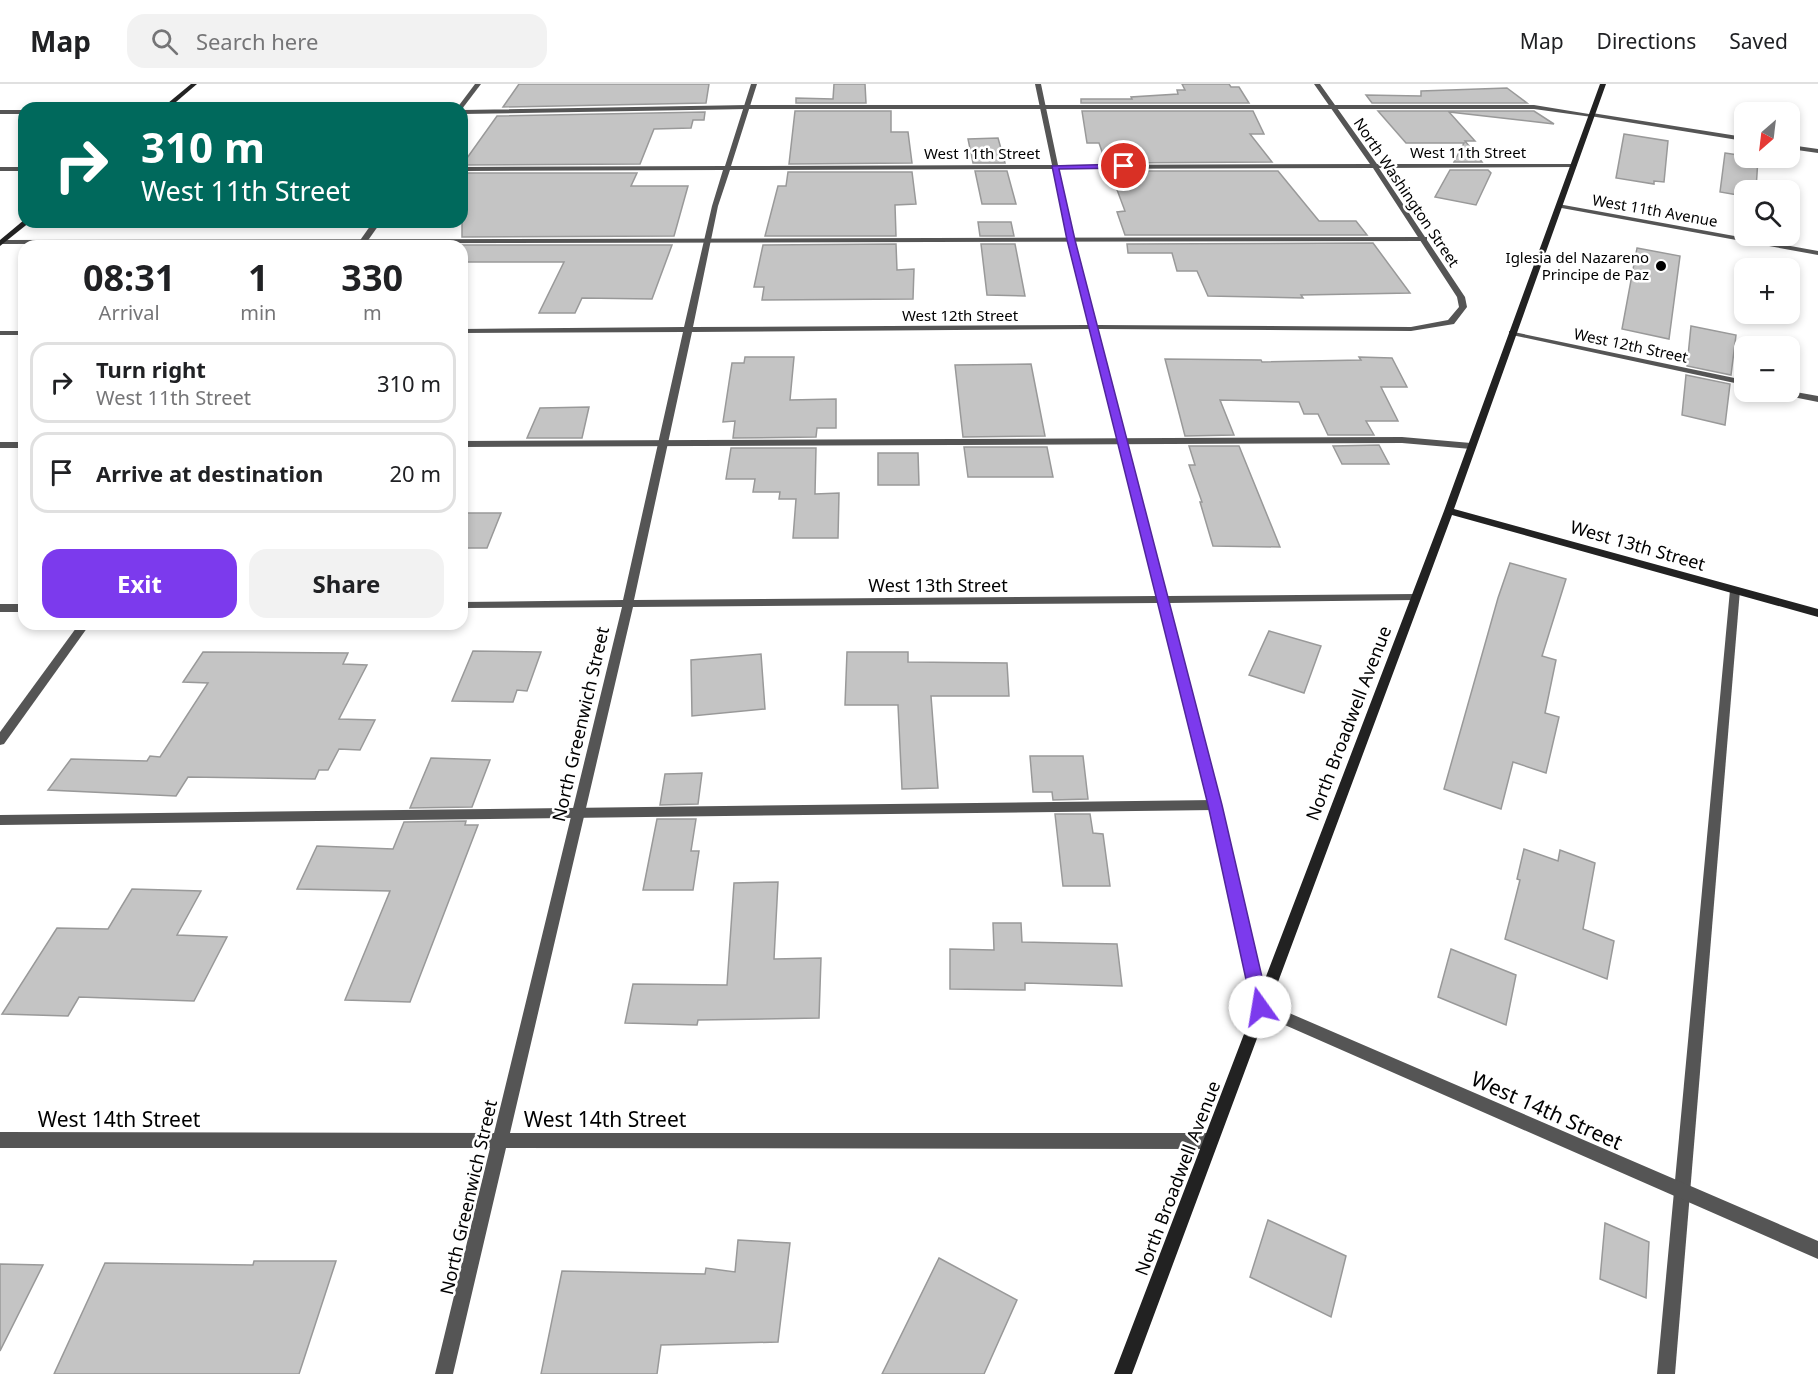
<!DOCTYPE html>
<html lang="en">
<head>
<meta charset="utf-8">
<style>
	:root { --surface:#fff; --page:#f2f2f2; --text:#202124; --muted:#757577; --line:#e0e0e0; --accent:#7c3aed }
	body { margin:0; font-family:"Noto Sans",sans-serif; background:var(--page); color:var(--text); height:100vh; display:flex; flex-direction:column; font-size:22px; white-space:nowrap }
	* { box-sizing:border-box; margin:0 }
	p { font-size:20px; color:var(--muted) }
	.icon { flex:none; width:33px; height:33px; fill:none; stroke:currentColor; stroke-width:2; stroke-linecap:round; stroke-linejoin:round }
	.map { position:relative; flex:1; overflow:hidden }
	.details { position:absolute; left:18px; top:156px; width:450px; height:390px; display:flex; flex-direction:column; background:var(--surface); border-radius:18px; box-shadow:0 3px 9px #0003 }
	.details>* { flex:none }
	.guide { position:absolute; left:18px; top:18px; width:450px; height:126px; border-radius:18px; box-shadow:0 3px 9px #0003; background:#00695c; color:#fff; overflow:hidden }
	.needle { width:39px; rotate:208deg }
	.buttons { position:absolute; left:1734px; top:18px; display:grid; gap:12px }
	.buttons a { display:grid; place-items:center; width:66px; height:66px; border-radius:12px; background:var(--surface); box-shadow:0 3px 9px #0003; font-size:30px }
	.pin { position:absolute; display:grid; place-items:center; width:51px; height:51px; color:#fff; margin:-26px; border:3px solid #fff; border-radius:50%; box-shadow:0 2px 6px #0007 }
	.me { position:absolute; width:66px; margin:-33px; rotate:347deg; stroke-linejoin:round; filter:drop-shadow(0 0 4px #0008) }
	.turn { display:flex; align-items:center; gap:21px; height:126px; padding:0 24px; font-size:27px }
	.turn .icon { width:78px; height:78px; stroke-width:2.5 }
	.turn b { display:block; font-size:42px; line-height:51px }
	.eta { display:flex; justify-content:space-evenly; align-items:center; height:102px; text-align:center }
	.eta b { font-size:36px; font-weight:700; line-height:42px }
	.action { display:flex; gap:12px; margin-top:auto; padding:12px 24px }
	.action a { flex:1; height:69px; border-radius:18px; background:var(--accent); color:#fff; font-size:24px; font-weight:700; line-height:69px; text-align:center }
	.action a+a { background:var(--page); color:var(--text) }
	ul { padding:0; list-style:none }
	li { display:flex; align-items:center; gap:18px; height:81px; margin:0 12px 9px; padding:0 12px; border:3px solid var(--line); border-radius:18px }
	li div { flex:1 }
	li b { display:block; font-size:22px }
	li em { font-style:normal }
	header { display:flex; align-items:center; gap:36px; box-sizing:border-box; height:84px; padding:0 30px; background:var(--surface); border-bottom:2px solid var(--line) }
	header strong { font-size:28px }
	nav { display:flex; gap:33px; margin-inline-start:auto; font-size:21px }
	.search { width:420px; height:54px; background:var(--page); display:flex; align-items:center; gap:15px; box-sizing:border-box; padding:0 21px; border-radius:18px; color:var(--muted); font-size:22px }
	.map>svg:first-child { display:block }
	.building { fill:#c4c4c4; stroke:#999; stroke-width:1.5 }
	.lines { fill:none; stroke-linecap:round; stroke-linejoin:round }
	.lane { fill:#555; fill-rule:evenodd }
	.street { fill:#555; fill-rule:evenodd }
	.secondary { fill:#222; fill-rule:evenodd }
	.route { fill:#7c3aed; stroke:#51269a; stroke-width:1.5 }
	.poi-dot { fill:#000; stroke:#fff; stroke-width:2 }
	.labels { text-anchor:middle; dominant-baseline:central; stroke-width:5; stroke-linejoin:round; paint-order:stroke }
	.far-street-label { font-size:15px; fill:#000; stroke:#fff }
	.far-poi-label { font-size:15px; fill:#000; stroke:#fff; text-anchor:end }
	.street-label { font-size:18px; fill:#000; stroke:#fff }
	.near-street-label { font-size:21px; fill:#000; stroke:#fff }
</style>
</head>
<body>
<header>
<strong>Map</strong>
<div class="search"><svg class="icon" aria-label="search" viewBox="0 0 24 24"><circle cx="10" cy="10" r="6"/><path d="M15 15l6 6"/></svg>Search here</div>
<nav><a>Map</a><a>Directions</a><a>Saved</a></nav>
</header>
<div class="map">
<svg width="1818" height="1290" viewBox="0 0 1818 1290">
	<rect width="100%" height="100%" fill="#fff"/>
	<g class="building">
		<path d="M519,0h190l-3,19 -203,4z"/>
		<path d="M834,0h31l1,19h-70v-5l37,1z"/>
		<path d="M1182,0h47l2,3h8l10,16h-168v-4h51l-1,-2 47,-3 -1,-4h8z"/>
		<path d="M1507,4l20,15h-155l-6,-8 55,1v-5z"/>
		<path d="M795,27h96v21h17l4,31 -123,1z"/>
		<path d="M1082,27h171l11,23h-14l22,28 -166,1 -7,-20h-12z"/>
		<path d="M1378,27h156l20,13 -105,-12 26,29h-10l17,21h-28l10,-19h-58z"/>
		<path d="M705,28l-1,8h-11l-2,8 -37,1 -14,35 -178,1 35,-49z"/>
		<path d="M1624,50l44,7 -4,41 -10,-1v3l-38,-6z"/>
		<path d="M998,54l7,25h-32l-5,-24z"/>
		<path d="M1725,69l33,5 -2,32h-12v6l-24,-4z"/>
		<path d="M1450,86h38l3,3 -15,32 -41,-8z"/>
		<path d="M975,87h32l9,33h-34z"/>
		<path d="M1110,87h168l41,50h37l11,14h-242l-8,-23 8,-1z"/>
		<path d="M788,88h124l4,32 -21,1 1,31h-131l13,-50h8z"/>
		<path d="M462,89h175l-6,13h57l-14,50 -212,1z"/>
		<path d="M978,138h33l3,14h-34z"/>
		<path d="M1373,159l37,50 -109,2 2,3 -95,-2 -11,-25h-20l-5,-18h-44l-1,-9z"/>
		<path d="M896,160l1,26 17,-1 -1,30 -151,1 2,-13h-10l9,-42z"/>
		<path d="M981,160h34l10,52 -38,-1z"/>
		<path d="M462,161h210l-20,54 -70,-1 -7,15h-36l25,-51h-102z"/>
		<path d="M1637,164l43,8 -11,83 -47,-10z"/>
		<path d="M1691,242l45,9 -5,40 -44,-9z"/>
		<path d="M745,273h49l-4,43 46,-1v29h-19l-1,9 -83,1 2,-17 -12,1 9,-59h12z"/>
		<path d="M1359,273l33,1 15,29h-26l17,34h-32l8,14h-46l-10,-21h-14l-5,-12 -79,-2 14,35 -49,1 -20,-77 96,1 1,2 99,-2z"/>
		<path d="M1031,280l14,72 -82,1 -8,-72z"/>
		<path d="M1686,291l44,9 -5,41 -43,-10z"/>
		<path d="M589,323l-7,31h-55l13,-30z"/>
		<path d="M1379,361l10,19h-47l-9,-18z"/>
		<path d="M1189,362h50l41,101 -67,-1 -13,-44h2l-13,-37h6z"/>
		<path d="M964,363h83l6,30h-85z"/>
		<path d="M731,364h85l-1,46 24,-1 -1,45h-45l3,-39h-17l1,-7h-27l2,-13h-29z"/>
		<path d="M878,369h40l1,32h-41z"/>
		<path d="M462,429h39l-14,35h-25z"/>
		<path d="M1510,479l56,16 -24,77 14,4 -11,53 14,4 -13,56 -33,-11 -12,47 -57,-20 54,-191z"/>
		<path d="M1269,547l52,15 -17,47 -55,-18z"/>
		<path d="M473,567l68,1 -14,39 -10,-1 -4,12 -61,-1z"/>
		<path d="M203,568l145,1 -5,11 24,1 -28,54 36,1 -15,30 -21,-1 -11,21h-9l-4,9 -127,-2 -12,19 -128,-6 23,-31 76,2 3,-5 10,1 48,-74 -25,-1z"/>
		<path d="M847,568h61v10l99,1 2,33h-78l7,92 -36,1 -4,-84h-53z"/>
		<path d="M761,570l4,55 -73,7 -1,-56z"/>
		<path d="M1030,672h53l5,43 -35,1 -1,-8h-19z"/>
		<path d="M431,674l59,2 -18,47 -62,1z"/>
		<path d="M702,689l-4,31 -38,1 5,-31z"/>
		<path d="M1055,730h35l3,19 10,1 7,52h-47z"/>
		<path d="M657,735h39l-5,32h8l-6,39h-50z"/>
		<path d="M466,737l-1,4h13l-68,177 -65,-2 45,-109 -93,-2 20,-43 76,3 11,-27z"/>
		<path d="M1524,765l34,12 2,-11 35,13 -12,66 31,12 -7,38 -102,-40 15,-59 -3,-1z"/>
		<path d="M778,798l-4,77 47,-1 -2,60 -121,2 -1,5 -72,-2 8,-39 94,1 7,-102z"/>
		<path d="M132,805l69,2 -24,44 50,2 -33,64 -115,-4 -11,19 -66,-2 55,-86 51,1z"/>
		<path d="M993,839h28l1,19 95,2 5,42 -97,-3v7l-75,-1v-40l44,1z"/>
		<path d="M1451,865l65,26 -10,50 -68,-28z"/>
		<path d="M1268,1136l78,36 -15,61 -81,-40z"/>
		<path d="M1605,1139l44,19 -3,56 -46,-19z"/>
		<path d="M738,1156l52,3 -12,99 -117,3 -4,29h-116l21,-103 143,3 1,-6 29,4z"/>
		<path d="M939,1174l78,42 -33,74h-102z"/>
		<path d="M254,1177h82l-37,113h-245l51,-111 148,2z"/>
		<path d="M0,1180l43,1 -43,86z"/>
	</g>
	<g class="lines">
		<g class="lane">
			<path d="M747,21h787l61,10 -3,2 -58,-8h-787l-285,5v-4z"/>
			<rect x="0" y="26" width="24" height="4"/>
			<path d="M1427,153v4h-3l-1424,3v-4z"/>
			<path d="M1402,353l69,6 5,3 -5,3 -69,-6 -940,4v-6z"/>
			<rect x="0" y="358" width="24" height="6"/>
			<path d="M1735,503l5,3 -65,784h-18l73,-784z"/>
			<path d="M1215,716l5,2 1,3 -1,3 -5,2 -1215,15v-10z"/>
		</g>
		<g class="street">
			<path d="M475,0h6l-19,25 -5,-1z"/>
			<path d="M751,0h6l-26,82 321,-1 -17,-81h6l17,81 312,-1 -56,-80h6l57,80h199l1,1 -3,2 -195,1 86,129 2,10 -13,17 -43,7 -313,-2 69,267 248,-2 5,3 -5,3 -246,3 52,202 45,198 552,238v18l-563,-247 -46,-207 -51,-202 -525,4 -123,526h700l6,3 2,5 -2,5 -6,3 -704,-1 -53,226h-18l55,-226h-490v-16l494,1 128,-526 -160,1v-6l161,-2 60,-268 -221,1v-4l222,-2 28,-121 11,-36 -261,1v-4l263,-1zM1373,84l84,129 2,10 -11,13 -37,7 -314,-2 -22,-85 -16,-71zM1053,85l14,71 22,85 -396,2 25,-121 12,-36zM1090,245l66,267 -522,4 58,-268z"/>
			<path d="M1592,29l152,24v4l-154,-25z"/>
			<path d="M1790,61l28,4v4l-28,-4z"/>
			<rect x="0" y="83" width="24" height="4"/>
			<path d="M1558,120l260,47v4l-262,-48v-2z"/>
			<path d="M373,138h8l-17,24h-8z"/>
			<rect x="0" y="247" width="24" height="4"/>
			<path d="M1509,247l235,49v5l-232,-50h-3z"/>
			<path d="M1790,307l28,5v6l-35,-7 -4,-3z"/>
			<rect x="0" y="520" width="24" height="8"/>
			<path d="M79,540h11l-86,120 -4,1v-13z"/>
		</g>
		<g class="secondary">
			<path d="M191,0h6l-28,24h-7z"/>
			<path d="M1600,0h6l-152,425 364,100v8l-366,-102 -320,859h-18l330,-863z"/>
			<path d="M24,136v2h6l-30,24v-6z"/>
		</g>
	</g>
	<path class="route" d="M1124,80l3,4 -68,1 16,71 147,565 47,202 -3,5 -6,2 -5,-2 -3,-5 -44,-202 -141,-565 -15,-74z"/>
	<circle class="poi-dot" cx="1661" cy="182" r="6"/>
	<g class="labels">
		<g class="far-street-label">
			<text x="1468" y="68">West 11th Street</text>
			<text x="982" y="69">West 11th Street</text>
			<text transform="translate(1407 108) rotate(56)">North Washington Street</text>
			<text transform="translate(1655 126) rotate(10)">West 11th Avenue</text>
			<text x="960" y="231">West 12th Street</text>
			<text transform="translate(1631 261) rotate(12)">West 12th Street</text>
		</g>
		<g class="far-poi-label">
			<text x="1649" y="173">Iglesia del Nazareno<tspan x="1649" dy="17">Principe de Paz</tspan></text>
		</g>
		<g class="street-label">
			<text transform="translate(1638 461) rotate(16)">West 13th Street</text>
			<text x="938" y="501">West 13th Street</text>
			<text transform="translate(1348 639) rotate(-69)">North Broadwell Avenue</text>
			<text transform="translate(580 640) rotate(-77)">North Greenwich Street</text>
			<text transform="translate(1177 1094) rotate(-69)">North Broadwell Avenue</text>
			<text transform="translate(468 1113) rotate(-77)">North Greenwich Street</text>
		</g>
		<g class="near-street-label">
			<text transform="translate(1547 1026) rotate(24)">West 14th Street</text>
			<text x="119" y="1035">West 14th Street</text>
			<text x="605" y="1035">West 14th Street</text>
		</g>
	</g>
</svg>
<div class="buttons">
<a><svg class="needle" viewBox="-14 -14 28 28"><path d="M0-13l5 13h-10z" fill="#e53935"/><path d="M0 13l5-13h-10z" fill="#757577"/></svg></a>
<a><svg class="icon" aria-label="search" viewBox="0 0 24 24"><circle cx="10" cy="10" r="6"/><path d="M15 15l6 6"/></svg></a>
<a>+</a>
<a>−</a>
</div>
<div class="pin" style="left:1124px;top:82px;background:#d93025"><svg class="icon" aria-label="arrive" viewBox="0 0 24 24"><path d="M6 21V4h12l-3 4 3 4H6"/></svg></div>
<svg class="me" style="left:1260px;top:923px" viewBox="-20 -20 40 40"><circle r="19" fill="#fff"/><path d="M0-13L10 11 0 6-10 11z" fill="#7c3aed"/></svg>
<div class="guide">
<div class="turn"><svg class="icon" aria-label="right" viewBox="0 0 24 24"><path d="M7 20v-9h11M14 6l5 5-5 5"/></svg><div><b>310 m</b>West 11th Street</div></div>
</div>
<section class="details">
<div class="eta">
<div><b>08:31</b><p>Arrival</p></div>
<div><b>1</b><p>min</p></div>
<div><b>330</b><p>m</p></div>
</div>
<ul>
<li><svg class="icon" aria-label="right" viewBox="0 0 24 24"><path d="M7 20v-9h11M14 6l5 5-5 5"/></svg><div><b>Turn right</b><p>West 11th Street</p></div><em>310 m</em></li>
<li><svg class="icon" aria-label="arrive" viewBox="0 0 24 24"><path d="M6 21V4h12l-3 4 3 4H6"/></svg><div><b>Arrive at destination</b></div><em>20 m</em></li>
</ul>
<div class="action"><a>Exit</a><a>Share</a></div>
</section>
</div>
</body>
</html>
